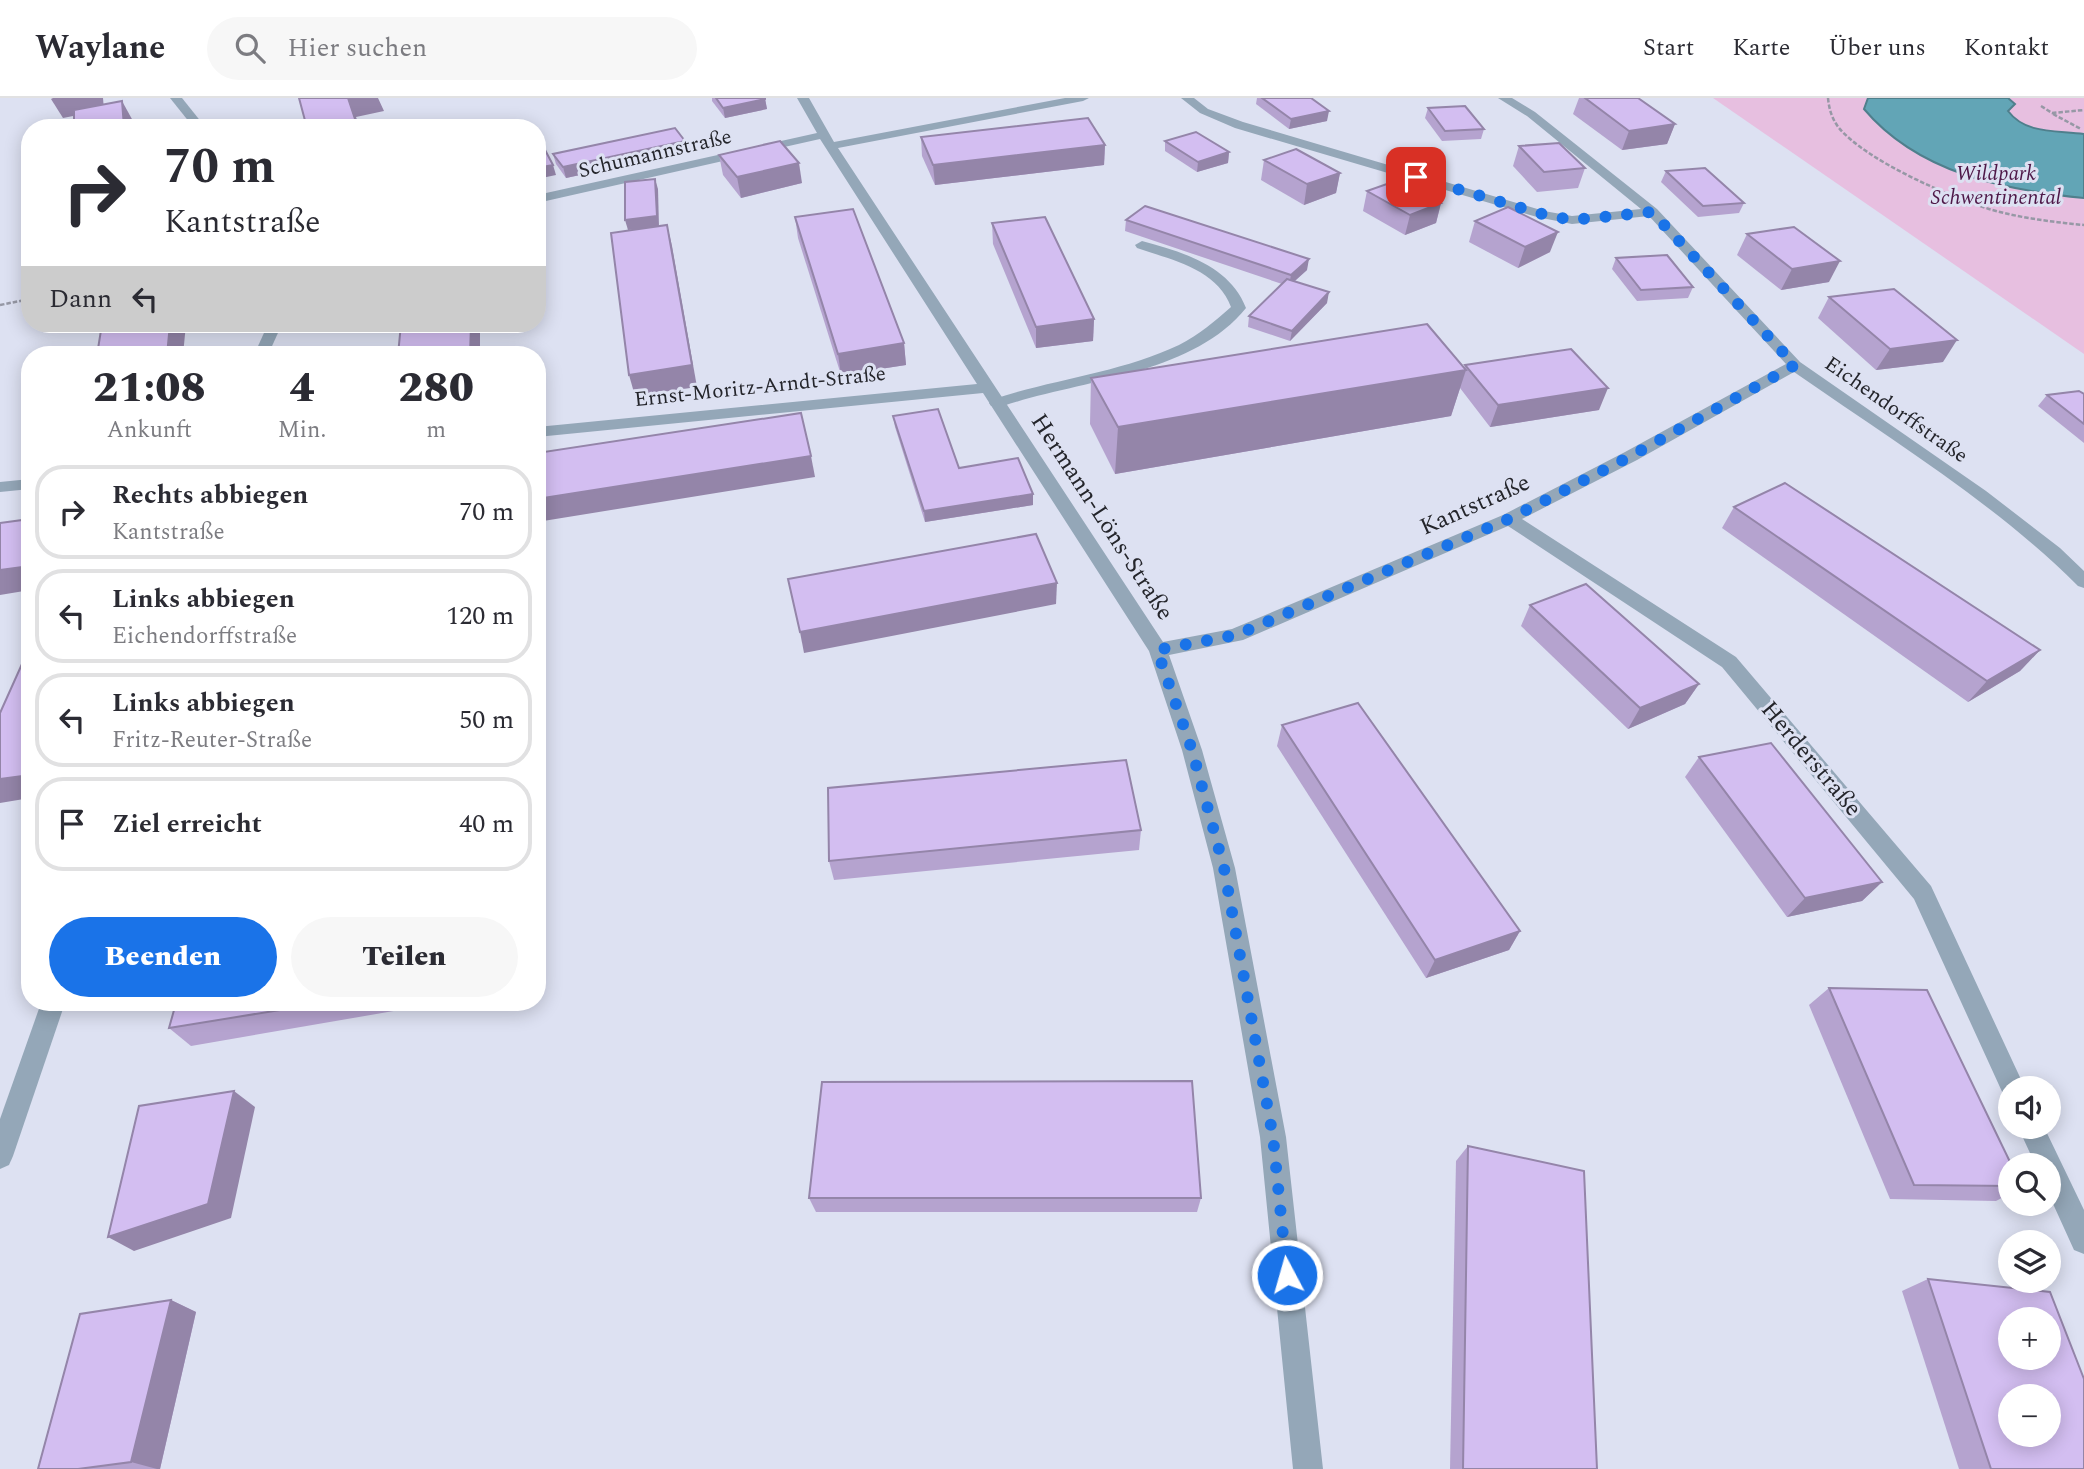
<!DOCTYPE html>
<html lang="de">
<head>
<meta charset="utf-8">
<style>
	:root { --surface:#fff; --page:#f7f7f7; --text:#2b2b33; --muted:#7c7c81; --line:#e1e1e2; --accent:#1a73e8 }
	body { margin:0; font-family:Spectral,serif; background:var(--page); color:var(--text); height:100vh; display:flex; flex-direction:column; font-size:26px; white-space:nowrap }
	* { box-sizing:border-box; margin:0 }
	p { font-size:23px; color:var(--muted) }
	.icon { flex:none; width:38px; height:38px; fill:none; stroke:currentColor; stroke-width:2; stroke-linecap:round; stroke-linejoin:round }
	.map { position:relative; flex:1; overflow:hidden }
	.sheet { position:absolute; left:21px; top:248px; width:525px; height:665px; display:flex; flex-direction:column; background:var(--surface); border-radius:28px; box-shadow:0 4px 18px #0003 }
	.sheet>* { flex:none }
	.guide { position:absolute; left:21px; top:21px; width:525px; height:214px; border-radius:28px; box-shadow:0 4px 18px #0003; background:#fff; color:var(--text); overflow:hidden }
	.controls { position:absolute; left:1998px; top:978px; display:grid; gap:14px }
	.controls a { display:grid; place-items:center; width:63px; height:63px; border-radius:50%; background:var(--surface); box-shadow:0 4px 18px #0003; font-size:35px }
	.pin { position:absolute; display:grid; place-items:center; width:60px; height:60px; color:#fff; margin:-30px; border-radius:14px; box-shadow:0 4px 10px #0006 }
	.me { position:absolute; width:77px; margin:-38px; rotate:354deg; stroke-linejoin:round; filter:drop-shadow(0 0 5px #0008) }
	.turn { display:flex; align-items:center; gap:24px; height:147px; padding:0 28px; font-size:32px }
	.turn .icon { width:91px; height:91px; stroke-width:2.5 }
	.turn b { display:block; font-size:49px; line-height:60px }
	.then { display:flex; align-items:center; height:66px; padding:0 28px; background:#0003; gap:14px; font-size:26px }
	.eta { display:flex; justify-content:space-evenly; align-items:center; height:119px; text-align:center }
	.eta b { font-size:42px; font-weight:800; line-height:49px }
	.button { display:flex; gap:14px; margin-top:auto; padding:14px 28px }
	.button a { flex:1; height:80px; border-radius:42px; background:var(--accent); color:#fff; font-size:28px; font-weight:800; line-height:80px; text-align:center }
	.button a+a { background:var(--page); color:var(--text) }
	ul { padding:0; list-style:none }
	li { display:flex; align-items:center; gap:21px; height:94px; margin:0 14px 10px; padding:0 14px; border:4px solid var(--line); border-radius:28px }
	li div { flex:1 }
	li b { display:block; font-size:26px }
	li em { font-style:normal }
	header { display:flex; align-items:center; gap:42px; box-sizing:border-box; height:98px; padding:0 35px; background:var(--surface); border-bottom:2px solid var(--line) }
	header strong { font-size:33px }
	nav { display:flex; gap:38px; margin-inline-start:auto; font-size:24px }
	.search { width:490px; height:63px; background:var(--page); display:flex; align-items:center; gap:18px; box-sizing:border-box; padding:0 24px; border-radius:38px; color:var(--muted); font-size:26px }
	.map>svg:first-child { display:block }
	.green { fill:#e7bfe0 }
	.water { fill:#62a5b6; stroke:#4f7f8c; stroke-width:2 }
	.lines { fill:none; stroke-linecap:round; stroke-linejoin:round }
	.path { stroke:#9698a5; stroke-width:2.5; stroke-dasharray:4.5 2; stroke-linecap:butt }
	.lane { fill:#94a7b8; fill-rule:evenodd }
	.street { fill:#94a7b8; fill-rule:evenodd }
	.wall { fill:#b5a3cf }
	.shaded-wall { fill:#9485a9 }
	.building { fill:#d3bef1; stroke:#9485a9; stroke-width:2; fill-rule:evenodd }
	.route { stroke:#1a73e8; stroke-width:12; stroke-dasharray:0 21.6 }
	.labels { text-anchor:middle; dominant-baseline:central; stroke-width:6; stroke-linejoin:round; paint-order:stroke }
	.far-street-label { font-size:21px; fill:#24252b; stroke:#dde1f2 }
	.far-park-label { font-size:21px; font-style:italic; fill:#4e1848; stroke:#dde1f2 }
	.street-label { font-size:24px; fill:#24252b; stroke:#dde1f2 }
</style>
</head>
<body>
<header>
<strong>Waylane</strong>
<div class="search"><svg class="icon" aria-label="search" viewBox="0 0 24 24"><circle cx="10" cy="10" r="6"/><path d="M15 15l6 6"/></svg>Hier suchen</div>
<nav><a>Start</a><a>Karte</a><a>Über uns</a><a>Kontakt</a></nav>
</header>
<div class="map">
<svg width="2084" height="1371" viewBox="0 0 2084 1371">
	<rect width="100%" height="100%" fill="#dde1f2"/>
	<path class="green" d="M1713,0h371v256z"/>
	<path class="water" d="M1868,0h140l7,6 -7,7c18,24 50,19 76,23v64c-80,-8 -166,-25 -220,-89z"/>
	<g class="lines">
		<g class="path">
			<path d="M1828,0c1,11 4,21 11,30 28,33 109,68 150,81 31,9 63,13 95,16"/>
			<path d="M2041,8l11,7 32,-3"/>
			<path d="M2053,16l28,15"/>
			<path d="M0,207l30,-6"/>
		</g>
		<path class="lane" d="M1142,143c41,11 88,25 104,67 -54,67 -166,72 -243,98h-12l-2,-3 2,-3c62,-21 129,-27 188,-55 20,-10 36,-24 52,-38 -14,-38 -59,-47 -94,-59l-2,-3z"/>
		<g class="street">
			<path d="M170,0h12l24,30h-12z"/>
			<path d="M797,0h12l25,44 231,-44h24l-6,3 -245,47 325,494 69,-13 271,-114 122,-63 161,-88 -137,-148 -77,8 -35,-7 -302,-89 -35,-15 -19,-15h13l14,11 35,13 301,89 28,5 69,-7 -114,-93 -29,-18h14l23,14 122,97 143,153 186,129 74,57 24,23v17l-6,-2c-83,-83 -188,-147 -284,-214l-157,88 -115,59 214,138 195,229 94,202h-14v11l-7,-3 -90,-197 -192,-232 -214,-141 -265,114 -74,15 33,95 33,118 51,269 37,332h-30l-33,-332 -47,-269 -31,-118 -33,-99 -166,-258 -446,44v-10l440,-43 -157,-245 -283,64v-8l280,-62z"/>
			<path d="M268,226h14l-14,31h-14z"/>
			<path d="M30,381v10l-30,3v-10z"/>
			<path d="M41,905h24l-52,153 -4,9 -9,4v-50z"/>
			<path d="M2018,1029h26l40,83v44l-10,-4 -25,-55v-29h-13z"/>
		</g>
	</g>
	<g class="wall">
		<path d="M712,0h53l2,11 -42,9 -13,-17z"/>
		<path d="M1257,0h54l16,23 -38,8 -33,-25z"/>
		<path d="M1579,0h59l37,26 -8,20 -45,6 -49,-36z"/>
		<path d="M1428,10l56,21 -3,10 -39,2 -17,-23z"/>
		<path d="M921,39l184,8 -1,20 -169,20 -13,-29z"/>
		<path d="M1165,43l64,11 -1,11 -31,9 -32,-21z"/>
		<path d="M1519,48l66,22 -7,20 -41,4 -24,-26z"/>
		<path d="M687,54l-121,26 -10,-14 -3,-10z"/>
		<path d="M719,57l83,28 -61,15 -18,-23z"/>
		<path d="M1264,62l76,13 -4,20 -32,12 -43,-25z"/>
		<path d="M1666,73l78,32 -5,10 -41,4 -37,-35z"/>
		<path d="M1367,93l74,12 -5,20 -31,12 -42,-24z"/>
		<path d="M795,119l109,126 2,22 -65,10 -43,-137z"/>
		<path d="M1126,122l181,50 -12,11 32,22 -37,38 -42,-14 1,-11 33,-32 -157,-53z"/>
		<path d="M1475,123l75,31 -32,16 -49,-26z"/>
		<path d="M992,125l102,96 -1,22 -57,7 -43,-104z"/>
		<path d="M1747,136l82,48 -48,8 -44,-35z"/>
		<path d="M1616,160l77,29 -5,11 -51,3 -25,-32z"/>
		<path d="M1829,199l114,65 -67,8 -58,-52z"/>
		<path d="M1465,267l134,45 -109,17 -30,-39 -9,28 -336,58 -25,-50 1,-46 373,-10z"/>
		<path d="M2084,296v49l-46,-37 9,-11z"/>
		<path d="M893,318l66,52 74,37 -108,17 -30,-95z"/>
		<path d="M1734,409l306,143 -20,21 -52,31 -246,-174z"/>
		<path d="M1530,507l169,79 -14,20 -57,25 -107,-103z"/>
		<path d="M1282,627l238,206 -11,19 -83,28 -149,-232z"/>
		<path d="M1699,659l183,125 -20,19 -75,16 -102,-140z"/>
		<path d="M1141,732l-2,20 -305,30 -5,-19z"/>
		<path d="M1829,890l182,178v27l-15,8 -106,-2 -81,-194z"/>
		<path d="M176,905h236l-1,5 -220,38 -22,-18z"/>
		<path d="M1468,1048l129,323h-147l6,-308z"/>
		<path d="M809,1100h392l-4,14h-381z"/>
		<path d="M1928,1181l156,190h-125l-57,-178z"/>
		<path d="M171,1202l25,12 -36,157h-122z"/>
	</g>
	<g class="shaded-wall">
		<path d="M53,0h50l1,12 -41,8 -12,-19z"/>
		<path d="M348,0h30l6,13 -28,6 4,11h-2z"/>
		<path d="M765,1l2,10 -42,9 -2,-10z"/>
		<path d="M122,3l11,20 1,7h-16z"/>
		<path d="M1329,13l-2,10 -38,8 2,-10z"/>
		<path d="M1675,26l-8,20 -45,6 7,-19z"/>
		<path d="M685,43l2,11 -121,26 -3,-11z"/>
		<path d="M1105,47l-1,20 -169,20 -2,-20z"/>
		<path d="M1229,54l-1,11 -31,9 1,-10z"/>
		<path d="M799,65l3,20 -61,15 -4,-21z"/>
		<path d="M553,67l3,10 -19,4v-11z"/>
		<path d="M1340,75l-4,20 -32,12 3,-21z"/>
		<path d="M655,81l3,10 1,38 -31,3 -3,-10z"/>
		<path d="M1441,105l-5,20 -31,12 5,-20z"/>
		<path d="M667,127l5,21 25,141 -62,9 -6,-21z"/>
		<path d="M1558,134l-8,20 -32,16 7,-21z"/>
		<path d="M1309,161l-2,11 -18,16 2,-11z"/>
		<path d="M1840,163l-11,21 -48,8 11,-21z"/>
		<path d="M1329,194l-2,11 -37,38 2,-10z"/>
		<path d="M1094,221l-1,22 -57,7v-21z"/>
		<path d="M170,226h16l-3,31h-16z"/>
		<path d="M471,226h9v31h-10z"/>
		<path d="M1957,242l-14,22 -67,8 14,-21z"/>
		<path d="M904,245l2,22 -65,10 -3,-21z"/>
		<path d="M1466,272l-15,46 -336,58 3,-47z"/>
		<path d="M1608,290l-9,22 -109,17 8,-22z"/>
		<path d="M811,358l4,21 -278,45v-23z"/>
		<path d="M1033,396v11l-108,17 -1,-11z"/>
		<path d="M30,468v24l-30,5v-25z"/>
		<path d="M1057,485l-1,21 -252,49 -4,-21z"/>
		<path d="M2040,552l-20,21 -52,31 19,-21z"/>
		<path d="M1699,586l-14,20 -57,25 12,-21z"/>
		<path d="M30,677v23l-30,5v-24z"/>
		<path d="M1882,784l-20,19 -75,16 18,-19z"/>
		<path d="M1520,833l-11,19 -83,28 9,-18z"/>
		<path d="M406,905h6l-1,5z"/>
		<path d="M234,993l21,16 -24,111 -97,33 -26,-14z"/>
		<path d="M171,1202l25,12 -36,157h-3l-26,-7z"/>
	</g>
	<g class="building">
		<path d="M299,0h49l10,30h-51z"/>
		<path d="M716,0h49v1l-42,9z"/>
		<path d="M1262,0h49l18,13 -38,8z"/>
		<path d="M1585,0h53l37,26 -46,7z"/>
		<path d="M122,3l2,26 -6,1h-44v-18z"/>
		<path d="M1465,8l19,23 -39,2 -17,-23z"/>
		<path d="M1088,20l17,27 -172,20 -12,-28z"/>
		<path d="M675,30l10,13 -122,26 -10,-13z"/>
		<path d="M1196,34l33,20 -31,10 -33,-21z"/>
		<path d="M780,43l19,22 -62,14 -18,-22z"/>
		<path d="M1559,45l26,25 -41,4 -25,-26z"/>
		<path d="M544,50l9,17 -16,3v-18z"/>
		<path d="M1296,51l44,24 -33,11 -43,-24z"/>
		<path d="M1705,70l39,35 -41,3 -37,-35z"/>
		<path d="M655,81l2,37 -32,4v-38z"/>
		<path d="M1398,82l43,23 -31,12 -43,-24z"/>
		<path d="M1145,108l164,53 -18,16 -165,-55z"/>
		<path d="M1508,109l50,25 -33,15 -50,-26z"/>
		<path d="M853,111l51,134 -66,11 -43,-137z"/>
		<path d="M1045,119l49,102 -58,8 -44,-104z"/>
		<path d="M667,127l25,140 -63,10 -18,-142z"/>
		<path d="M1794,129l46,34 -48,8 -45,-35z"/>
		<path d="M1667,157l26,32 -52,3 -25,-32z"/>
		<path d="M1287,181l42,13 -37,39 -43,-15z"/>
		<path d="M1894,191l63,51 -67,9 -61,-52z"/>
		<path d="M102,226h68l-3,31h-70z"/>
		<path d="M401,226h70l-1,31h-72z"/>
		<path d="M1427,226l39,46 -348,57 -27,-49z"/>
		<path d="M1571,251l37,39 -110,17 -33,-40z"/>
		<path d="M2079,293l5,3v30l-37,-29z"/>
		<path d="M938,311l21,59 59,-10 15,36 -109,17 -31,-95z"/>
		<path d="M801,315l10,43 -274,43v-46z"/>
		<path d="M1785,385l255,167 -53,31 -253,-174z"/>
		<path d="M30,421v47l-30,4v-47z"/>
		<path d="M1036,436l21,49 -257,49 -12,-53z"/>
		<path d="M1586,486l113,100 -59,24 -110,-103z"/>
		<path d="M30,565v112l-30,4v-66l22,-49z"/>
		<path d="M1358,605l162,228 -85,29 -153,-235z"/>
		<path d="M1771,645l111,139 -77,16 -106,-141z"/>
		<path d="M1126,662l15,70 -312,31 -1,-73z"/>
		<path d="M1829,890l98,2 85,176h-1v20l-97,-1z"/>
		<path d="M176,905h147l-154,25z"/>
		<path d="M1192,983l9,117h-392l13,-116z"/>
		<path d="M234,993l-26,113 -100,33 31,-131z"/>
		<path d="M1468,1048l116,25 13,298h-134z"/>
		<path d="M1928,1181l122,13 34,87v90h-93zM2011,1222h38v38h-38zM2011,1298h38v39h-38z"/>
		<path d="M171,1202l-40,162 -53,7h-40l42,-155z"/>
	</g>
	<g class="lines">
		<path class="route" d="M1287,1177l-14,-138 -49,-269 -32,-118 -35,-100 79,-15 273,-116 122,-63 164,-91 -143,-153 -80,8 -30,-6 -126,-37"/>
	</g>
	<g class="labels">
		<g class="far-street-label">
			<text transform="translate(655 56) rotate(-13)">Schumannstraße</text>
			<text transform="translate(760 289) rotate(-6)">Ernst-Moritz-Arndt-Straße</text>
			<text transform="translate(1896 312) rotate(35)">Eichendorffstraße</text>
		</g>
		<g class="far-park-label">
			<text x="1996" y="76">Wildpark<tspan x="1996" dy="24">Schwentinental</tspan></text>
		</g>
		<g class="street-label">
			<text transform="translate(1475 407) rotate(-24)">Kantstraße</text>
			<text transform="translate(1102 419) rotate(57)">Hermann-Löns-Straße</text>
			<text transform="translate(1811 661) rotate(50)">Herderstraße</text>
		</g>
	</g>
</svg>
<div class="controls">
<a><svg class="icon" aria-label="sound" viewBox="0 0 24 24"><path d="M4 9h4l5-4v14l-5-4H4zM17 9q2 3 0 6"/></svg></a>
<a><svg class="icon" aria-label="search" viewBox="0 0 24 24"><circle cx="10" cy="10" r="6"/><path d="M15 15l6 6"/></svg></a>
<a><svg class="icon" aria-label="layers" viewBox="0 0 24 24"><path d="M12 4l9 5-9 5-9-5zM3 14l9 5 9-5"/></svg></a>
<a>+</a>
<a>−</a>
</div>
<div class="pin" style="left:1416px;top:79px;background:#d93025"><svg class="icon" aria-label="arrive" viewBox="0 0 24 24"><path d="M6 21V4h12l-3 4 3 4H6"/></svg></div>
<svg class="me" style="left:1287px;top:1177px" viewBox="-20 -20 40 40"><circle r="17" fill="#1a73e8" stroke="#fff" stroke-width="3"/><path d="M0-11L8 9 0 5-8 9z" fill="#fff"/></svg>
<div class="guide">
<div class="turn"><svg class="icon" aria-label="right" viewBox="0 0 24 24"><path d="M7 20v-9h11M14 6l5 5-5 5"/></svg><div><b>70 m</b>Kantstraße</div></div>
<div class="then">Dann<svg class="icon" aria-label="left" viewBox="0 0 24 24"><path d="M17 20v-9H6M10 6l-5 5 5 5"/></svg></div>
</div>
<section class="sheet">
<div class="eta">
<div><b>21:08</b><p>Ankunft</p></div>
<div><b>4</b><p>Min.</p></div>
<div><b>280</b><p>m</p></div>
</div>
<ul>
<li><svg class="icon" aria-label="right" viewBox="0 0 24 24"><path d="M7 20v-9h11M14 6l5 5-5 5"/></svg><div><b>Rechts abbiegen</b><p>Kantstraße</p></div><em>70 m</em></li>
<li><svg class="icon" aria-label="left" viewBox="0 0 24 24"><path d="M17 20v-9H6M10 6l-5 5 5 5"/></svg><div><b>Links abbiegen</b><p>Eichendorffstraße</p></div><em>120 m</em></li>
<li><svg class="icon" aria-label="left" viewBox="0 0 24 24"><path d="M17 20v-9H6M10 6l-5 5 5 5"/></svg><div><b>Links abbiegen</b><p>Fritz-Reuter-Straße</p></div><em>50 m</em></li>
<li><svg class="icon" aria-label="arrive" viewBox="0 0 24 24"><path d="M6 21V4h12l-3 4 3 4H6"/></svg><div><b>Ziel erreicht</b></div><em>40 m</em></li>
</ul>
<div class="button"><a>Beenden</a><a>Teilen</a></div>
</section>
</div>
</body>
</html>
